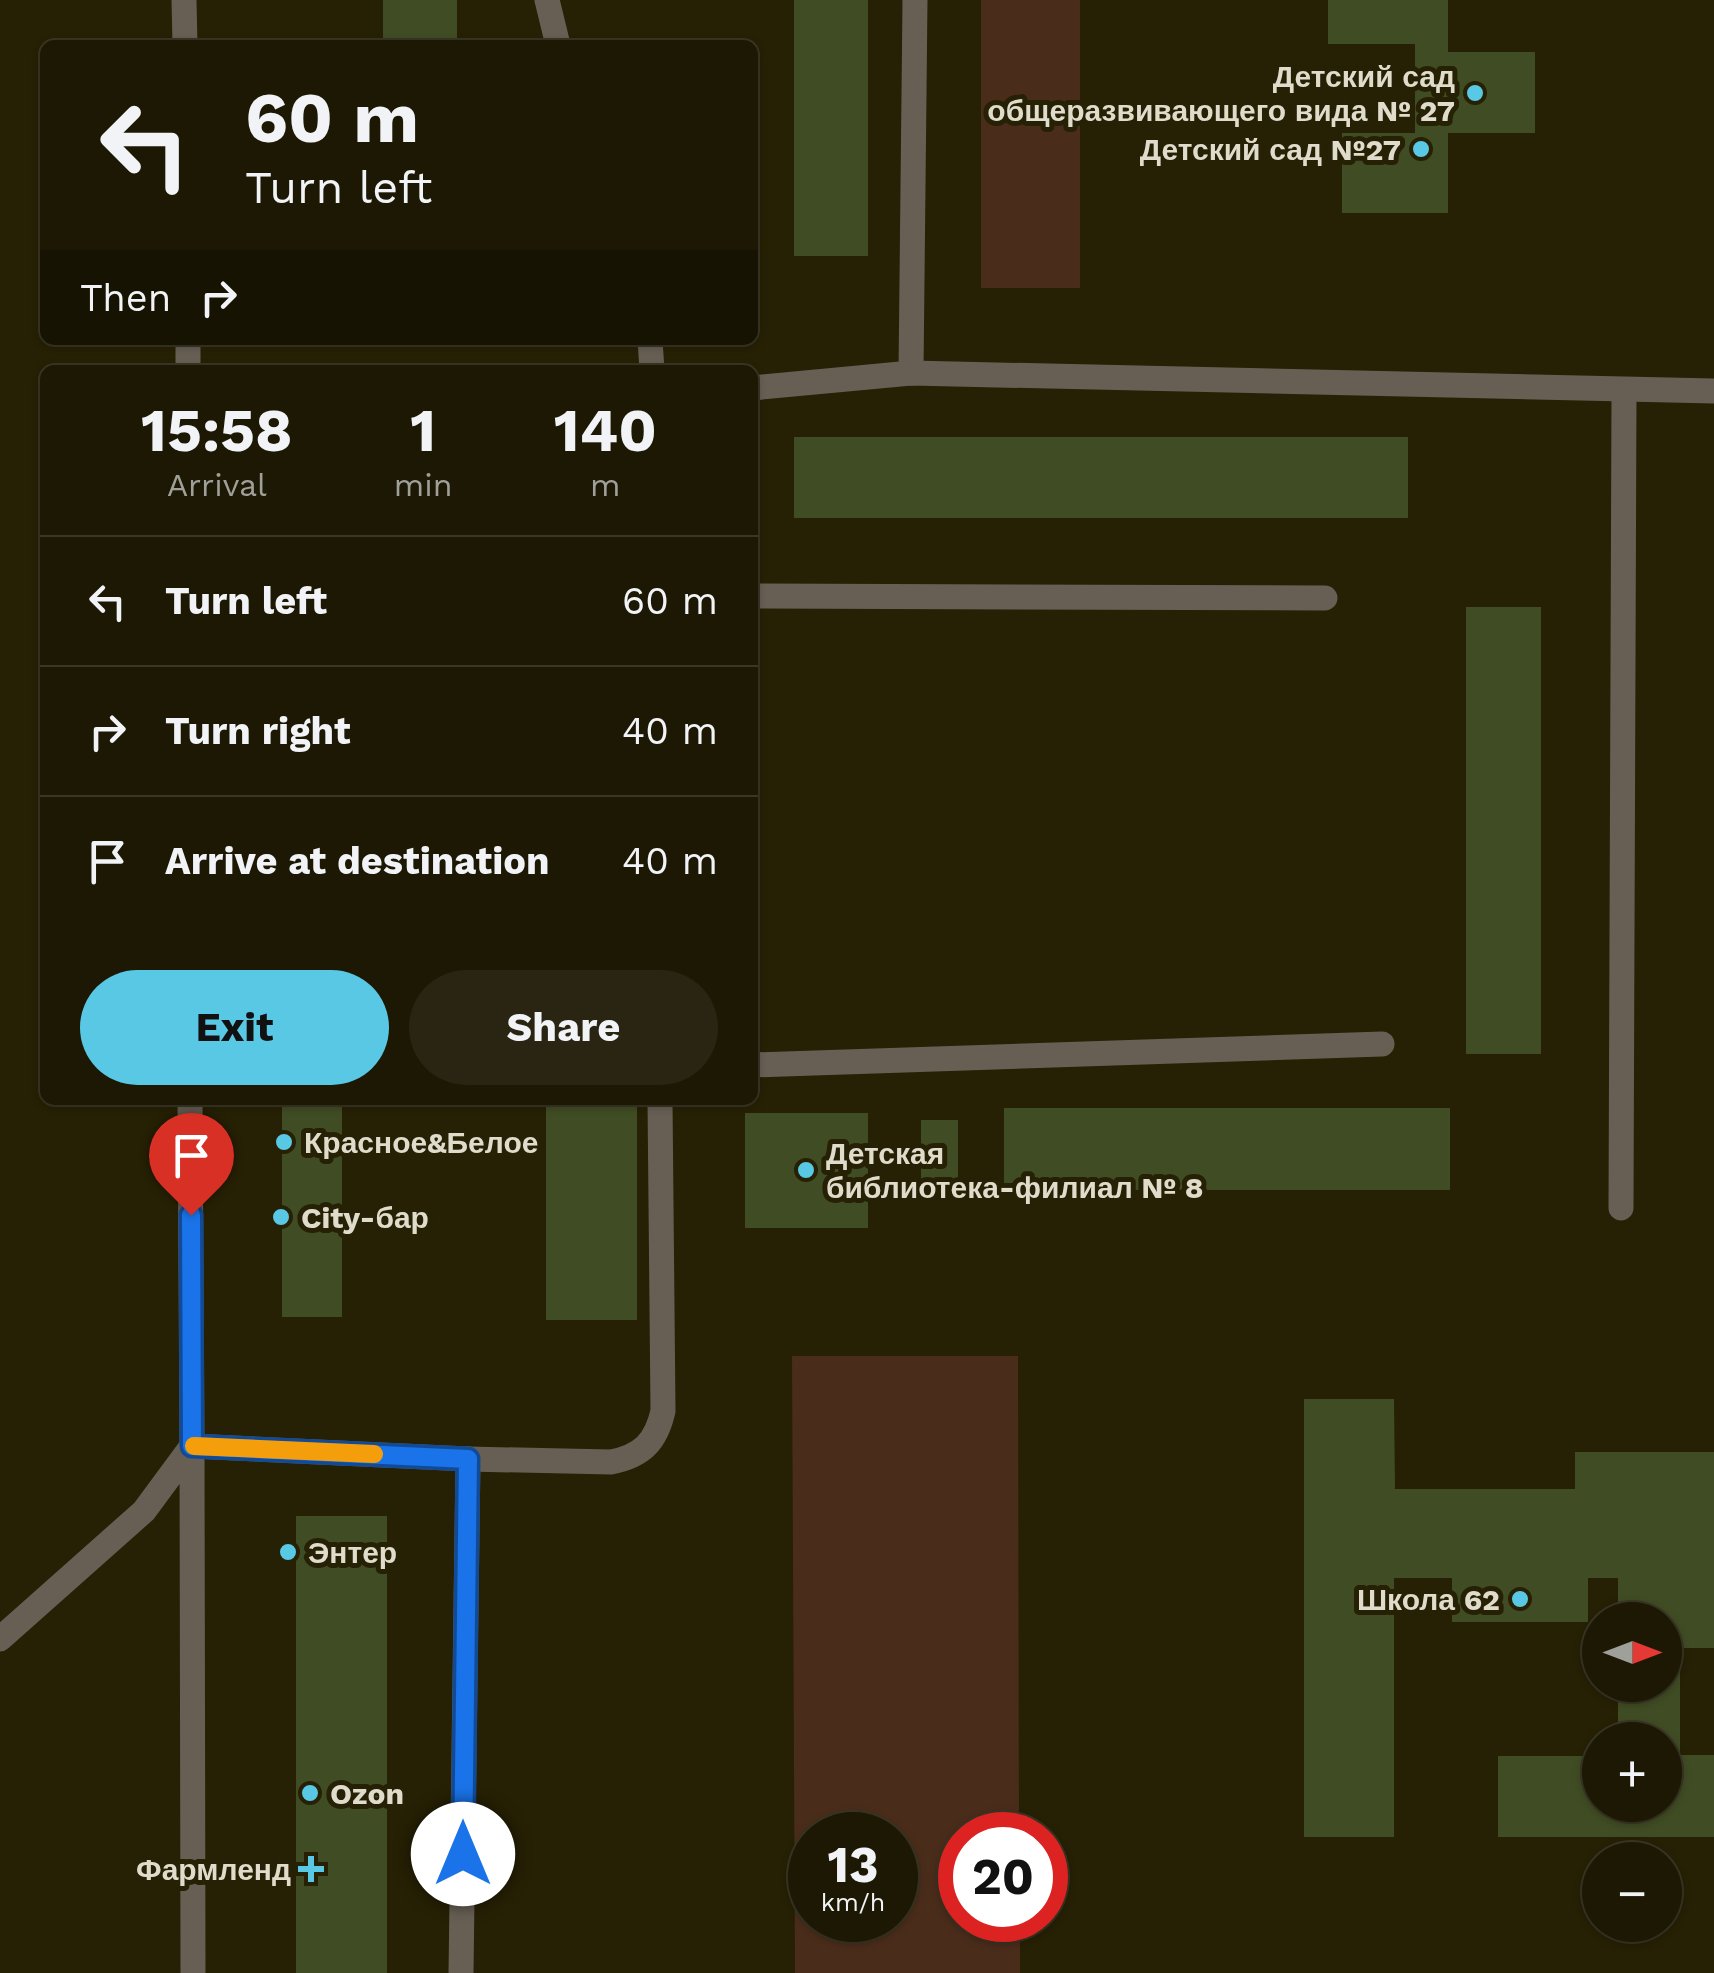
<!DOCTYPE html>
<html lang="en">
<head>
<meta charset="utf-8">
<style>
	:root { --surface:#1c1803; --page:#292512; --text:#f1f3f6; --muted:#a0a09a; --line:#3a3725; --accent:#59c8e4 }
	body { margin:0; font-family:"Work Sans",sans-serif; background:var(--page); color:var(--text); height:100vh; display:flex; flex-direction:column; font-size:38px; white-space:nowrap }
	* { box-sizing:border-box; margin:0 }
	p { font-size:32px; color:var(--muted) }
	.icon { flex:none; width:55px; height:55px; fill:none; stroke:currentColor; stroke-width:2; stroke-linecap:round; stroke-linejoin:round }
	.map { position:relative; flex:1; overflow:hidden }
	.details { position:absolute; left:40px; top:365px; width:718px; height:740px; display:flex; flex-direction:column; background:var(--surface); border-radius:15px; box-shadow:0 2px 8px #0004,0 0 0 2px var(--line) }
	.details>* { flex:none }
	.hud { position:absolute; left:40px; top:40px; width:718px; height:305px; border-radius:15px; box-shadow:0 2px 8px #0004,0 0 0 2px var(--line); background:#1c1803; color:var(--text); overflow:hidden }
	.needle { width:65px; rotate:90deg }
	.tools { position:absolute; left:1582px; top:1602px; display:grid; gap:20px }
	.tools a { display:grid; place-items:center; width:100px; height:100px; border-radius:50%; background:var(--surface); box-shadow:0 2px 8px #0004,0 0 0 2px var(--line); font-size:50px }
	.speed { position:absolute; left:788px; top:1812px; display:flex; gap:20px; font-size:50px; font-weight:700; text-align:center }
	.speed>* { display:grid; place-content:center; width:130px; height:130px; border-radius:50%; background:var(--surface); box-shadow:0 2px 8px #0004,0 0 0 2px var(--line); line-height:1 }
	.speed small { font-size:25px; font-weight:400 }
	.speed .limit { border:15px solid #d22; background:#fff; color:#111 }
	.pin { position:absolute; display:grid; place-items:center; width:85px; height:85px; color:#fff; margin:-102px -42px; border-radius:50% 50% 50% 0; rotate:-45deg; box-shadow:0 0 10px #0007 }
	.pin .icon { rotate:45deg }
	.me { position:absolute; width:110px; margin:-55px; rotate:0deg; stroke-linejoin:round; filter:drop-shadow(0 0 8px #0008) }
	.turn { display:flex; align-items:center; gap:35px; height:210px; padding:0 40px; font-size:45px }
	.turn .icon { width:130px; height:130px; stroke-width:2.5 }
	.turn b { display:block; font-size:70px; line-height:85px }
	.then { display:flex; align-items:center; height:95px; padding:0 40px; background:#0003; gap:20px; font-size:38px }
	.eta { display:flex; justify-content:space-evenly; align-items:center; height:170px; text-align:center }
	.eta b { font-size:60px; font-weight:700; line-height:70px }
	.primary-button { display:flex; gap:20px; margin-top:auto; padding:20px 40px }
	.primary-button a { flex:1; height:115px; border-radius:60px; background:var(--accent); color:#111; font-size:40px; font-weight:700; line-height:115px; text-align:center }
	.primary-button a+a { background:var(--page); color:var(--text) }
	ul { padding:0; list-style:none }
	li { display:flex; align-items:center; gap:30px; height:130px; padding:0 40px; border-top:2px solid var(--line) }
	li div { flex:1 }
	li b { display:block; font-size:38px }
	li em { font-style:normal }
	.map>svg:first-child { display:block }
	.green { fill:#4a2c1a; fill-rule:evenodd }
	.building { fill:#404c24 }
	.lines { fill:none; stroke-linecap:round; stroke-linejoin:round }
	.minor { stroke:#675f54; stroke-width:25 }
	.route-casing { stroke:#114b97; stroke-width:25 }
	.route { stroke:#1a73e8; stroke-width:18 }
	.slow { stroke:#f59e0b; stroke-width:18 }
	.poi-dot { fill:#59c8e4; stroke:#262004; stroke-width:4 }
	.labels { text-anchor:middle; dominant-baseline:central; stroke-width:10; stroke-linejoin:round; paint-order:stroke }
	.poi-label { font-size:30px; font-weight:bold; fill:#dfdccc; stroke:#262004; text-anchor:start }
</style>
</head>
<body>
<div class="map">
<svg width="1714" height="1973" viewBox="0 0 1714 1973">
	<rect width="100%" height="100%" fill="#262004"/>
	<g class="green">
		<rect x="981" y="0" width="99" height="288"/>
		<path d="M792,1356h226l1,479h-59v85h60v53h-225zM810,1835h85v85h-85z"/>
	</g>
	<g class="building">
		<rect x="383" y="0" width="74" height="45"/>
		<rect x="794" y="0" width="74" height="256"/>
		<path d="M1328,0h120v52h87v81h-87v80h-106v-80h73v-89h-87z"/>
		<rect x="794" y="437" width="614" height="81"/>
		<rect x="1466" y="607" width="75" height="447"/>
		<rect x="282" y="1100" width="60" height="217"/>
		<rect x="546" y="1100" width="91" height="220"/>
		<rect x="1004" y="1108" width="446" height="82"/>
		<rect x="745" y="1113" width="123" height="115"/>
		<path d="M921,1120h37v71l-37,1z"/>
		<path d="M1304,1399h90l1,90h180v-37h139v196h-34v107h34v82h-216v-81h102v49h65v-65h-47v-55h47v-65h-47v-42h-30v44h-136v-44h-58v259h-90z"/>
		<rect x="296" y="1516" width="91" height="457"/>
	</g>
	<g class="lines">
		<g class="minor">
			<path d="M184,0l1,45"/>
			<path d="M547,0l11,45"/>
			<path d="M188,340v30"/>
			<path d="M650,340l2,30"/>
			<path d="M911,373l4,-373"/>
			<path d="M752,388l159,-15 803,18"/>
			<path d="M752,596l573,2"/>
			<path d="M752,1065l630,-21"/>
			<path d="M190,1100l2,346 276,13 -7,514"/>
			<path d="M1621,1208l3,-817"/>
			<path d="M468,1459l143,3c31,-6 45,-20 52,-51l-3,-311"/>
			<path d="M0,1639l144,-128 48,-65 1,527"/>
		</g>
	</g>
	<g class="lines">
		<g class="route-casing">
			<path id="route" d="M191,1215l1,231 276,13 -5,395"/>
		</g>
		<use href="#route" class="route"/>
		<path class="slow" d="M194,1446l180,8"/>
	</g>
	<g class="poi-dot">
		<circle cx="1475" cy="93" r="10"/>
		<circle cx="1421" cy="149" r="10"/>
		<circle cx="284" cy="1142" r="10"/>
		<circle cx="806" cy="1170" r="10"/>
		<circle cx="281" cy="1217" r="10"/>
		<circle cx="288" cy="1552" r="10"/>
		<circle cx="1520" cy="1599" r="10"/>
		<circle cx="310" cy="1793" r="10"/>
		<path d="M306 1854h10v10h10v10h-10v10h-10v-10h-10v-10h10z"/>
	</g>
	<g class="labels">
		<g class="poi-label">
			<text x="1455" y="76" text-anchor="end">Детский сад<tspan x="1455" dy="34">общеразвивающего вида № 27</tspan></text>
			<text x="1401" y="149" text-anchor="end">Детский сад №27</text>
			<text x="304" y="1142">Красное&amp;Белое</text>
			<text x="826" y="1153">Детская<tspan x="826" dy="34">библиотека-филиал № 8</tspan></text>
			<text x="301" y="1217">City-бар</text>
			<text x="308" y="1552">Энтер</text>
			<text x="1500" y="1599" text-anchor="end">Школа 62</text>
			<text x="330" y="1793">Ozon</text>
			<text x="291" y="1869" text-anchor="end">Фармленд</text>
		</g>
	</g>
</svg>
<div class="tools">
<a><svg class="needle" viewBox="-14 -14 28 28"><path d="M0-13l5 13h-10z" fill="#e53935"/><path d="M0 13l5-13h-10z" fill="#a0a09a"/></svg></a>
<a>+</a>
<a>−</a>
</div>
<div class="speed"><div>13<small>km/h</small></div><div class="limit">20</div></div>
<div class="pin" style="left:191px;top:1215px;background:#d93025"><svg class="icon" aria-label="arrive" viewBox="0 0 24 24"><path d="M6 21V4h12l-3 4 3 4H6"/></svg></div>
<svg class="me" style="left:463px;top:1854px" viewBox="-20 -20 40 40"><circle r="19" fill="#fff"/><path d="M0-13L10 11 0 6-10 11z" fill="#1a73e8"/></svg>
<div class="hud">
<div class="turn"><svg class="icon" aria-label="left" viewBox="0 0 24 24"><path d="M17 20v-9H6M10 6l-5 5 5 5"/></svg><div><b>60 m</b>Turn left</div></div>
<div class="then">Then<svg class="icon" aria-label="right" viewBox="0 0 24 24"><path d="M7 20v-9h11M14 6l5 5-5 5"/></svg></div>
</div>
<section class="details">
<div class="eta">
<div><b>15:58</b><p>Arrival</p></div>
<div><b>1</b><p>min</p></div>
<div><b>140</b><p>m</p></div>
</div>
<ul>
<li><svg class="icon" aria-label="left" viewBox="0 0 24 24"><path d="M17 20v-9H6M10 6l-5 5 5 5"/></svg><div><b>Turn left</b></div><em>60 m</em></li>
<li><svg class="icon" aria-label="right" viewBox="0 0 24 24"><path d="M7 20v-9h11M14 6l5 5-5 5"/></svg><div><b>Turn right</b></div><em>40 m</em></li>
<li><svg class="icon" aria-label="arrive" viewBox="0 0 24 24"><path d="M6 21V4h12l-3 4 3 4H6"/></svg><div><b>Arrive at destination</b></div><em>40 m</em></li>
</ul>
<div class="primary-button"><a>Exit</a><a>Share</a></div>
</section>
</div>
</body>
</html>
